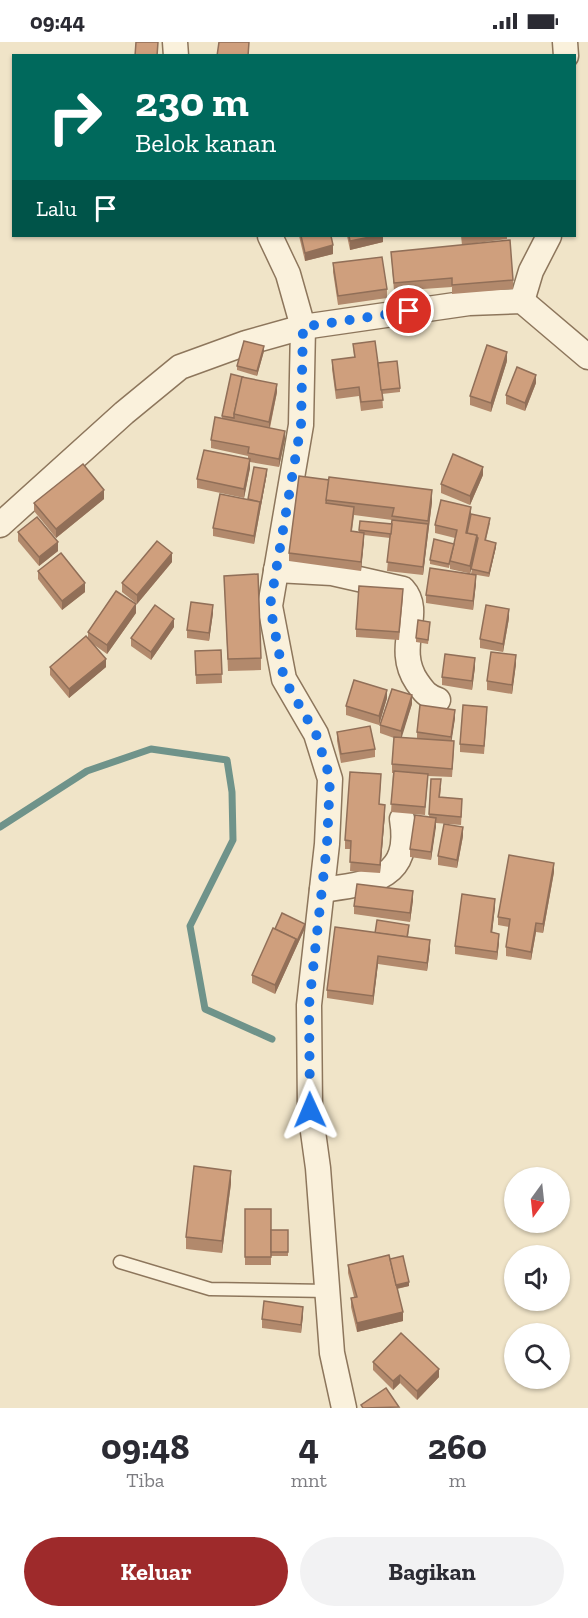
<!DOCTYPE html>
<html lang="id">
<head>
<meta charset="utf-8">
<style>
	:root { --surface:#fff; --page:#f2f2f3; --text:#2b2b33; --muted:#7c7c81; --accent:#9e2a2b }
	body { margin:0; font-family:"Zilla Slab",serif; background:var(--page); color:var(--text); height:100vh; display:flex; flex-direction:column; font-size:22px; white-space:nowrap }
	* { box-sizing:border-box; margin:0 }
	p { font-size:20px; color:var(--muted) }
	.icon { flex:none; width:33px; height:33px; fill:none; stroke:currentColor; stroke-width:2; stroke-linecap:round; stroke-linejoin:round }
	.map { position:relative; height:1366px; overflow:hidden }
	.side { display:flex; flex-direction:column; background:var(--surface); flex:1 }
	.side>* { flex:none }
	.guide { position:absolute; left:12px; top:12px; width:564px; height:183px; border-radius:0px; box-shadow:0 2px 4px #0004; background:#00695c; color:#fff; overflow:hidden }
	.needle { width:39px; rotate:195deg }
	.controls { position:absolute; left:504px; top:1125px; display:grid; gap:12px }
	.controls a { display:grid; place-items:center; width:66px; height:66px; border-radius:50%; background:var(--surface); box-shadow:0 2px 4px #0004; font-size:30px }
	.pin { position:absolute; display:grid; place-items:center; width:51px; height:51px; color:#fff; margin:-26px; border:3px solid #fff; border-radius:50%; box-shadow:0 2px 6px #0007 }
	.me { position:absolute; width:66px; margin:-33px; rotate:359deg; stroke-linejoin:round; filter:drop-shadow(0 0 4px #0008) }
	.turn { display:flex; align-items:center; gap:21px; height:126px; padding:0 24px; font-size:27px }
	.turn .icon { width:78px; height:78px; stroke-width:2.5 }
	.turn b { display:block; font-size:42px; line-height:51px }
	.then { display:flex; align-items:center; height:57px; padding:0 24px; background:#0003; gap:12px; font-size:22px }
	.eta { display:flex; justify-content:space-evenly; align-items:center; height:102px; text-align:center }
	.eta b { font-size:36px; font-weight:700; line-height:42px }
	.cta { display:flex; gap:12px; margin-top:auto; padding:12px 24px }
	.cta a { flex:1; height:69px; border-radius:36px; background:var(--accent); color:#fff; font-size:24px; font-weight:700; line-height:69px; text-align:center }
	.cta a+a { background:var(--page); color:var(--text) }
	.status { display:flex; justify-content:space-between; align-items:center; height:42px; padding:0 30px; background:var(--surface); direction:ltr }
	.status svg { height:16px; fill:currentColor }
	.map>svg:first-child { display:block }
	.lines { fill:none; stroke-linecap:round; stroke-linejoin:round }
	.stream { stroke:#6f938a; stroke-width:7 }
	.lane-casing { stroke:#8d765c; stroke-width:15 }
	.street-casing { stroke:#8d765c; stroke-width:27 }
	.lane { stroke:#faf1dc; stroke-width:12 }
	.street { stroke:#faf1dc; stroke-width:24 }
	.wall { fill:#b2896c; fill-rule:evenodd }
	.shaded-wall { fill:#916f58 }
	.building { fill:#cf9f7d; stroke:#916f58; stroke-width:1.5 }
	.route { stroke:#1a73e8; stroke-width:10; stroke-dasharray:0 18 }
</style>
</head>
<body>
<div class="status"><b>09:44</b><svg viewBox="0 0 49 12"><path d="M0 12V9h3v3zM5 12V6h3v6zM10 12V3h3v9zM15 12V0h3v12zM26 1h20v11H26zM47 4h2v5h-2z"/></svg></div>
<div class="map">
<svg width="588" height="1366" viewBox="0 0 588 1366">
	<rect width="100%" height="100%" fill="#f0e4c8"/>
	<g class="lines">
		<path class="stream" d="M0,785l87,-56 64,-22 76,11 5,32 1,48 -43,86 15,83 67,30"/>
		<g class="lane-casing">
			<path id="lane" d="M120,1220l90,27 118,2"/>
		</g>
		<g class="street-casing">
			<g id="street">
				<path d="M175,0l1,14"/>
				<path d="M565,0l1,14"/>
				<path d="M270,194l18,38 15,53 -2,98 -31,181 14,73 32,55 14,45 -3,65 -18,161 1,105 8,58 14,185 12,55"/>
				<path d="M522,259l9,-30 18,-35"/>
				<path d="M0,483l124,-112 56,-46 66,-24 57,-16 166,-24 53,-2 66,56"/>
				<path d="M276,528l56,3 71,16c22,24 -10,58 14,93 7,10 10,14 21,18"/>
				<path d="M322,848c48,-7 90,-10 80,-71"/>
			</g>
		</g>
		<use href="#lane" class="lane"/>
		<use href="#street" class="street"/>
	</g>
	<g class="wall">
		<path d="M299,194h32l2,18 -28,7z"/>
		<path d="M347,194h36v6l-33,8z"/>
		<path d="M461,194h46v3l-45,6z"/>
		<path d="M391,210l122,28v9l-61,5v-7l-58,4z"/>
		<path d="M333,221l54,26v9l-49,7 -5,-33z"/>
		<path d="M353,302l25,19 22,25v4l-18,2 1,14 -22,3 -2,-15 -23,3 -4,-30v-9l22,-3z"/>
		<path d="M264,309l-7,25 -20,-6v-4z"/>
		<path d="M507,319l-16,51 -21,-7v-9z"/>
		<path d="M536,341l-11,28 -19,-7v-9z"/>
		<path d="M277,350l-7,36 15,11 -6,28 -29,-5v6l-6,30 -47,-10v-9l51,-20v-3l-37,-8v-8l11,-21v-3z"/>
		<path d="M267,431l-13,71 -41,-8v-8l35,-29z"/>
		<path d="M483,433l-13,30 -29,-12v-9z"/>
		<path d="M299,434l133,26 -9,73 -36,-4 3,-33 -26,-3 -3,36 -72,-10v-8zM354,473l38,5v4l-32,-3 -1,11 -7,-1z"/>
		<path d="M104,457l-48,39 -22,-27v-8z"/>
		<path d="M471,472l19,9 -4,17 10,7 -7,30 -18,-3 6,-32 -7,32 6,9 -3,27 -47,-7v-8l42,-22 -18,-4v-6l-1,5 -19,-4v-4l24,-16 1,-6 -20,-5v-8z"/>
		<path d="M18,490l40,19 -19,15 -21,-25z"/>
		<path d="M172,520l-35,42 -15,-12v-9z"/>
		<path d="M38,529l47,21 -23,18 -24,-31z"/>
		<path d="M224,534l37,82v12l-33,1z"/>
		<path d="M403,555l-4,43 -43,-3v-8z"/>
		<path d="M136,571l-29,41 -14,-10 13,23 -37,31 -19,-23v-8l38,-29v-6z"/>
		<path d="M213,571l-4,28 -22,-3v-8z"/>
		<path d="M509,576l-6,34 -23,-4v-9z"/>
		<path d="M430,584l-2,18 -12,-2v-4z"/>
		<path d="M174,585l-23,33 -20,-14v-8z"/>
		<path d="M221,608l1,33 -26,1 -1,-33z"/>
		<path d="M516,622l-4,30 -25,-4v-9z"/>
		<path d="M475,625l-3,23 -30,-5v-8z"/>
		<path d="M387,656l-8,27 -33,-10v-9z"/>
		<path d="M412,662l-11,33 16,2v-7l38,-14 -4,23 3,9 -2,27 -24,-1 -3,39 -34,-3 2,-39h-1v-9l2,-26 -14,-5v-8z"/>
		<path d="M487,673l-3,39 -24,-2v-8z"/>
		<path d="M337,690l38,17v8l-34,6 -4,-22z"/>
		<path d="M431,737l10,9 -1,9 22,11 -1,17 -25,-2 -5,37 -21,-3v-8l19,-32z"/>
		<path d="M381,741l-2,21 6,9 -5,60 -30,-2 1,-22h-6v-9z"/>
		<path d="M463,794l-6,32 -19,-3v-9z"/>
		<path d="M554,830l-11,61 -7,-1 -5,28 -25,-4v-9l3,-20 -11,-2v-8z"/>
		<path d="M413,858l-3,22 -56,-8v-8z"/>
		<path d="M495,865l-3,26 7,9 -2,18 -42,-6v-8z"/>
		<path d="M305,886l-30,66 -23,-11v-8l23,-46z"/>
		<path d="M409,887l-1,8 22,12 -3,22 -49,-7 -5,41 -46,-7v-8l48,-57z"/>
		<path d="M231,1141l-9,70 -36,-4v-12z"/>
		<path d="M245,1167l26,21h17v26h-17v-20v29h-26z"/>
		<path d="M390,1217l19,27 -12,3 6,32 -46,11 -6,-25v-9l3,-1 -6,-24v-8z"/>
		<path d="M303,1273l-2,18 -39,-5v-9z"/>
		<path d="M373,1320l66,15 -22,23 -17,-17 -7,7 -20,-20z"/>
	</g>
	<g class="shaded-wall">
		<path d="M375,194h8v6l-33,8v-9z"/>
		<path d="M333,203v9l-28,7v-8z"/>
		<path d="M264,304v5l-7,25v-5z"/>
		<path d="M507,310v9l-16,51v-9z"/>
		<path d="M536,333v8l-11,28v-8z"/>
		<path d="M277,342v8l-8,38v-8z"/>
		<path d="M285,389v8l-6,28v-8z"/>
		<path d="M250,417v9l-6,30v-9z"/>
		<path d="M483,425v8l-13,30v-9z"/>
		<path d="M267,427v4l-13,71v-8z"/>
		<path d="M104,448v9l-48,39v-9z"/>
		<path d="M432,448v12l-9,73v-8z"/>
		<path d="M471,465v8l-5,26v-8z"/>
		<path d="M364,491v8l-3,30v-9z"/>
		<path d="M477,493v8l-7,31v-8z"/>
		<path d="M58,500v9l-19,15v-9z"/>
		<path d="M496,501v4l-7,30v-4z"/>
		<path d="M172,511v9l-35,42v-9z"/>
		<path d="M476,533v8l-3,27v-9z"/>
		<path d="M85,541v9l-23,18v-9z"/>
		<path d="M136,562v9l-29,41v-9z"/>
		<path d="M213,563v8l-4,28v-8z"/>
		<path d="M509,567v9l-6,34v-8z"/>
		<path d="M174,577v8l-23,33v-8z"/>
		<path d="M516,613v9l-4,30v-9z"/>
		<path d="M475,616v9l-3,23v-9z"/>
		<path d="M106,617v8l-37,31v-9z"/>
		<path d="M387,648v8l-8,27v-9z"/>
		<path d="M412,653v9l-11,36v-9z"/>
		<path d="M455,668v8l-4,27v-8z"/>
		<path d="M385,763v8l-5,60v-8z"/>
		<path d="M436,776v9l-5,33v-8z"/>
		<path d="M463,785v9l-6,32v-8z"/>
		<path d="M554,821v9l-11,61v-9z"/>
		<path d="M413,849v9l-3,22v-9z"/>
		<path d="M495,857v8l-4,34v-9z"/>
		<path d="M536,881v9l-5,28v-8z"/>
		<path d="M305,882v4l-30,66v-9l21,-46z"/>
		<path d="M499,892v8l-2,18v-8z"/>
		<path d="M430,898v9l-3,22v-8z"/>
		<path d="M378,914v8l-5,41v-9z"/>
		<path d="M231,1129v12l-9,70v-12z"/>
		<path d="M409,1240v4l-14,3v-4z"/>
		<path d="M303,1265v8l-2,18v-8z"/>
		<path d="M403,1270v9l-46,11v-9z"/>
		<path d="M439,1327v8l-22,23v-9z"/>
		<path d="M400,1333v8l-7,7v-9z"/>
	</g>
	<g class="building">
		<path d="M136,0h22l-1,14h-22z"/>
		<path d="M219,0h30l-1,14h-31z"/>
		<path d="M301,194h30l2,9 -28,8z"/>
		<path d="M349,194h26l-25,5z"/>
		<path d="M510,198l3,40 -61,5v-7l-58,5 -3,-31z"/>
		<path d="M382,215l5,32 -49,7 -5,-33z"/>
		<path d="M244,299l20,5 -7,25 -20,-5z"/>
		<path d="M375,299l8,59 -22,2 -2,-15 -23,3 -4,-30 23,-3 -2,-13z"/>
		<path d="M487,303l20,7 -16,51 -21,-7z"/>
		<path d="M397,319l3,27 -19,2 -3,-27z"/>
		<path d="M517,325l19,8 -11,28 -19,-8z"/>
		<path d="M231,332l12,3 -9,37v4l-12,-2z"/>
		<path d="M242,335l35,7 -8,38 -35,-8z"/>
		<path d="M215,375l70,14 -6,28 -31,-6 1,-6 -38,-7z"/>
		<path d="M204,408l46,9 -6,30 -47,-10z"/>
		<path d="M453,412l30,13 -13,29 -29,-12z"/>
		<path d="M83,422l21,26 -48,39 -22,-26z"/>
		<path d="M254,425l13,2 -7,37v-4l-12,-3z"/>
		<path d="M299,434l30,4 -3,23 28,4 -3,24 13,2 -3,29 -72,-9z"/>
		<path d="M329,435l103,13 -4,31 -36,-5 2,-8 -68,-8z"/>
		<path d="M220,452l40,8 -6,34 -41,-8z"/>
		<path d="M441,458l30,7 -5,26 11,2 -7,31 -20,-5 7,-31 -22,-5z"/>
		<path d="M471,472l19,4 -5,22 11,3 -7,30 -18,-4 7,-31 -1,-1v-2l-10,-2z"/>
		<path d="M37,475l21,25 -19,15 -21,-25z"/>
		<path d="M392,478l36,4 -5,43 -36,-5z"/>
		<path d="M360,479l32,3 -1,10 -32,-4z"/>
		<path d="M434,497l20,5 -5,20 -19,-4z"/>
		<path d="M157,499l15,12 -35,42 -15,-12z"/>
		<path d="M61,511l24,30 -23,18 -24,-30z"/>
		<path d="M430,526l46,7 -3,26 -47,-6z"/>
		<path d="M258,532l3,84 -33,1 -4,-83z"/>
		<path d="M359,544l44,3 -4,43 -43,-3z"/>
		<path d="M116,549l20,13 -29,41 -19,-13z"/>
		<path d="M191,560l22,3 -4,28 -22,-3z"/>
		<path d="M155,563l19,14 -23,33 -20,-14z"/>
		<path d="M486,563l23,4 -6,35 -23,-5z"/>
		<path d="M418,578l12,2 -2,18 -12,-2z"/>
		<path d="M86,594l20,23 -37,30 -19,-22z"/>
		<path d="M221,608l1,24 -26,1 -1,-24z"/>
		<path d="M491,610l25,3 -4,30 -25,-4z"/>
		<path d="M445,612l30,4 -3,23 -30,-4z"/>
		<path d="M354,638l33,10 -8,26 -33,-10z"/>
		<path d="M392,647l20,6 -11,36 -21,-6z"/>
		<path d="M420,663l35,5 -4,27 -34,-5z"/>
		<path d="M463,663l24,2 -3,39 -24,-2z"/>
		<path d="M370,684l5,23 -34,5 -4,-22z"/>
		<path d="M394,695l60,4 -2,28 -60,-5z"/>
		<path d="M394,729l34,3 -3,33 -34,-3z"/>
		<path d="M350,730l31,2 -2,30 6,1 -5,60 -30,-3 1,-21 -6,-1z"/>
		<path d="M431,737h10l-2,18 23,2 -1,18 -32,-3z"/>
		<path d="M415,773l21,3 -5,34 -21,-3z"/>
		<path d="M444,782l19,3 -6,33 -19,-4z"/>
		<path d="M509,813l45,8 -11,61 -7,-1 -5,29 -25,-5 4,-28 -12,-2z"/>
		<path d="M357,842l56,7 -3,22 -56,-7z"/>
		<path d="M462,852l33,5 -4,33 8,2 -2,18 -42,-6z"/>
		<path d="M282,871l23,11 -9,19v-4l-21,-10z"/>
		<path d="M377,878l32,5 -2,12 -32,-4z"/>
		<path d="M335,885l95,13 -3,23 -49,-7 -5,40 -46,-6z"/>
		<path d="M273,886l23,11 -21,46 -23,-10z"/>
		<path d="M194,1124l37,5 -9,70 -36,-4z"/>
		<rect x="245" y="1167" width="26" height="48"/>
		<rect x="271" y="1188" width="17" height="22"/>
		<path d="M389,1213l14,57 -46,11 -6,-25 6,-1 -9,-32z"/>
		<path d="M403,1214l6,26 -13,3 -6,-26z"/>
		<path d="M264,1259l39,6 -2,18 -39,-6z"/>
		<path d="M401,1291l38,36 -22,22 -17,-16 -7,6 -20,-19z"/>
		<path d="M386,1346l13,19 -36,1 -2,-3z"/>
	</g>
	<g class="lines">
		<path class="route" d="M310,1068l-1,-105 18,-161 3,-66 -14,-44 -32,-55 -14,-73 31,-181 2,-98 106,-16"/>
	</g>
</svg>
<div class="controls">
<a><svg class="needle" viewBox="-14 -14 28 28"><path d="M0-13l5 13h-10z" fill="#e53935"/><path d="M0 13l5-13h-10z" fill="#7c7c81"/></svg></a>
<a><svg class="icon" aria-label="sound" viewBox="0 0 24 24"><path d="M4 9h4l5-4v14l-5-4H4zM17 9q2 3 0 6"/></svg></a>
<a><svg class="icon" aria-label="search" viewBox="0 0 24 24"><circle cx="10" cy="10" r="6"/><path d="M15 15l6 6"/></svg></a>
</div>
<div class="pin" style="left:409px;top:269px;background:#d93025"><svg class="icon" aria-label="arrive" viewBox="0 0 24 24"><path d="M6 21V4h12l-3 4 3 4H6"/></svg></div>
<svg class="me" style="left:310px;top:1068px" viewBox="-20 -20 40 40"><path d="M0-17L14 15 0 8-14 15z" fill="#1a73e8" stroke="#fff" stroke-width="4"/></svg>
<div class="guide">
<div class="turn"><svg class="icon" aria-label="right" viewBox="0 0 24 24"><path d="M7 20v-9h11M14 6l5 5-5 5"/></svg><div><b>230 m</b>Belok kanan</div></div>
<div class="then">Lalu<svg class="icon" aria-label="arrive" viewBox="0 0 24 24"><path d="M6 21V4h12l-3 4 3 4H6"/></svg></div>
</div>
</div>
<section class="side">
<div class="eta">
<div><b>09:48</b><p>Tiba</p></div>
<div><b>4</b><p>mnt</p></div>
<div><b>260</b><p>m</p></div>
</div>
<div class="cta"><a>Keluar</a><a>Bagikan</a></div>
</section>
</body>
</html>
